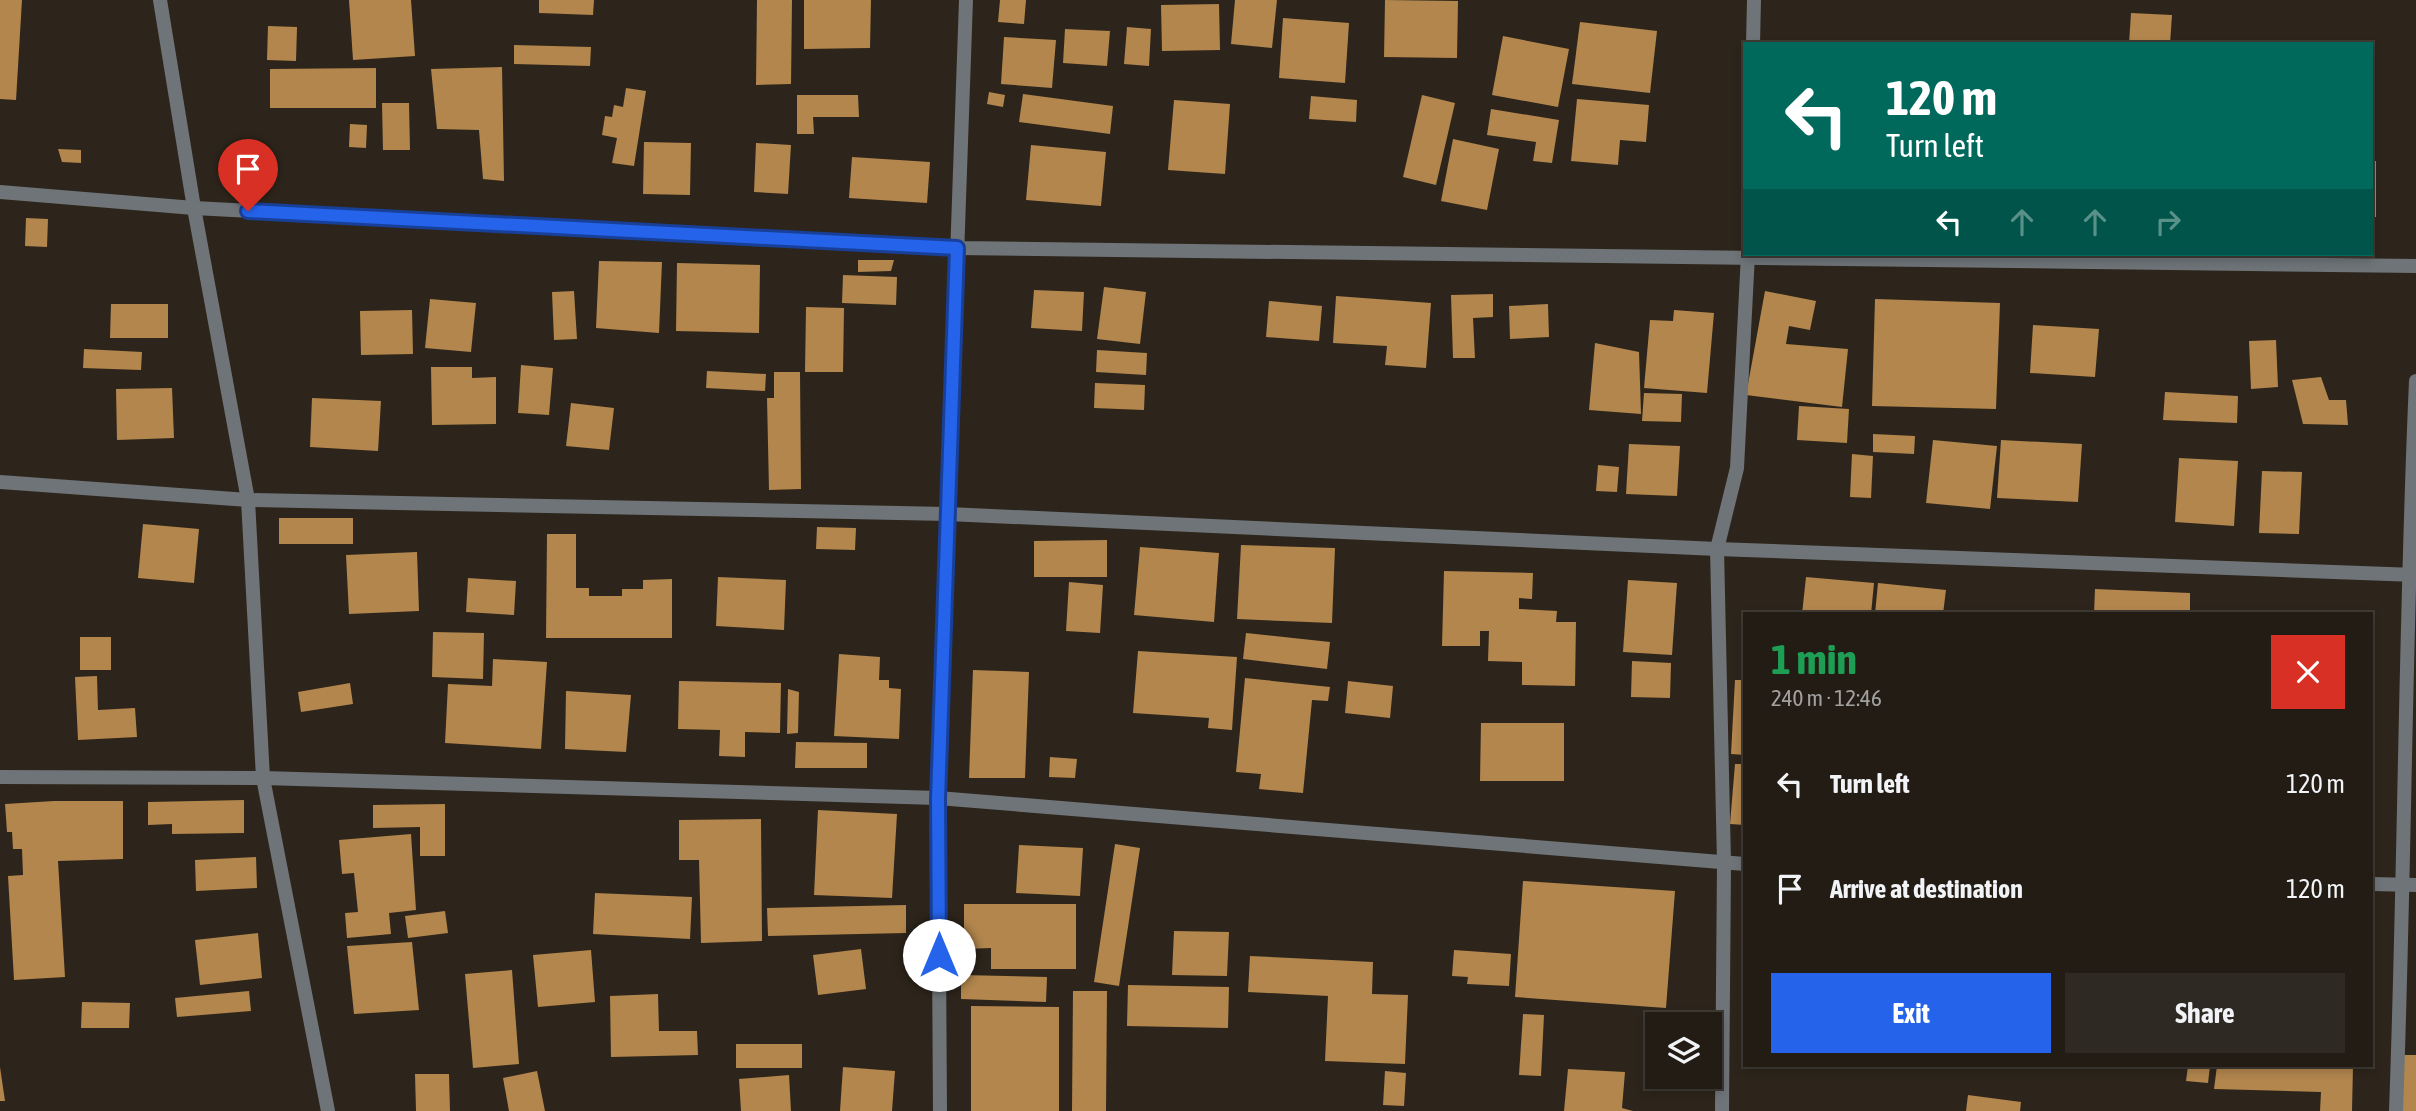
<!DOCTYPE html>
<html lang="en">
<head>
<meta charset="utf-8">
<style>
	:root { --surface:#221c14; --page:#2e2922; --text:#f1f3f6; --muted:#a2a1a0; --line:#3f3a34; --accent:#2563eb }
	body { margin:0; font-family:"Asap Condensed",sans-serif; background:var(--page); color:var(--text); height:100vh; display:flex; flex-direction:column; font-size:26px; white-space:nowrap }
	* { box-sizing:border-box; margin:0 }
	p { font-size:23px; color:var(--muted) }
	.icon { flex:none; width:38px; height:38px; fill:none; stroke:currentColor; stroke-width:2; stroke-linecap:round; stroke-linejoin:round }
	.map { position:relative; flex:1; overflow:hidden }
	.side { position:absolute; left:1743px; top:612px; width:630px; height:455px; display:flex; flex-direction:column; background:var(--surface); border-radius:0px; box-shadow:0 4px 10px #0003,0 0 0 2px var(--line) }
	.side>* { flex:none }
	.banner { position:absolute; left:1743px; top:42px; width:630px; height:214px; border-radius:0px; box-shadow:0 4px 10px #0003,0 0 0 2px var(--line); background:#00695c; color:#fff; overflow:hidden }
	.buttons { position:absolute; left:1645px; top:1012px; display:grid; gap:14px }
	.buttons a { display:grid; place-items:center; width:77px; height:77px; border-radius:0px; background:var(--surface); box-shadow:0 4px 10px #0003,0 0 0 2px var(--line); font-size:35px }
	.pin { position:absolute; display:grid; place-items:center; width:60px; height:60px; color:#fff; margin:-72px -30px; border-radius:50% 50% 50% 0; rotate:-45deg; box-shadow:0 0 7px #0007 }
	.pin .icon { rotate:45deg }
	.me { position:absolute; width:77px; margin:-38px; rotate:0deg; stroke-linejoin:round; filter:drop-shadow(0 0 5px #0008) }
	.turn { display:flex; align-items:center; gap:24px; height:147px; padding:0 28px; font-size:32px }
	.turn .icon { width:91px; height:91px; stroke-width:2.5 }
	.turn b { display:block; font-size:49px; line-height:60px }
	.lanes { display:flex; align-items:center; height:66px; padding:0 28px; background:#0003; justify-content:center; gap:35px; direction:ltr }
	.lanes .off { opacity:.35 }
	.round { display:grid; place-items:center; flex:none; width:74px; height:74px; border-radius:0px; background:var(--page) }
	.head { display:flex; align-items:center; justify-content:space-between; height:119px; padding:0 28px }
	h1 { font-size:42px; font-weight:700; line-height:52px; color:#1e9e55 }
	.action { display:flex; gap:14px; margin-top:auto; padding:14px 28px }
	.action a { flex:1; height:80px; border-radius:0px; background:var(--accent); color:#fff; font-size:28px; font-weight:700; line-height:80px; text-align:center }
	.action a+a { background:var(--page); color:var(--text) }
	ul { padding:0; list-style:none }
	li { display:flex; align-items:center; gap:21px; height:105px; padding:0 28px }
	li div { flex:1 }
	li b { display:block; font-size:26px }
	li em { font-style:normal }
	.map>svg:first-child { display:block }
	.building { fill:#b2864d }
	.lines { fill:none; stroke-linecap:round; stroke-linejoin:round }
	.minor { stroke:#6e7478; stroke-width:14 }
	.route-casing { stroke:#184099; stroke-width:18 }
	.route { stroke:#2563eb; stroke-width:12 }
</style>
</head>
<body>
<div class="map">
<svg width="2416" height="1111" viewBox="0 0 2416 1111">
	<rect width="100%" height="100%" fill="#2d251b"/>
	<g class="building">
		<path d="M0,0h22l-6,100 -16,-1z"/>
		<path d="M349,0h62l4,56 -62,4z"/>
		<path d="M539,0h55l-1,15 -54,-2z"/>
		<path d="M757,0h35l-1,84 -35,1z"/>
		<path d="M804,0h67l-1,48 -66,1z"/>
		<path d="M1000,0h26l-2,24 -26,-2z"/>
		<path d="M1235,0h42l-5,48 -41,-4z"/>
		<path d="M1385,0l73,1 -1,57 -73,-1z"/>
		<path d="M1219,4l1,46 -58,1 -1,-46z"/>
		<path d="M2131,13l41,2 -2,29h-41z"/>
		<path d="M1283,18l66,5 -4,60 -66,-5z"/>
		<path d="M1580,22l77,9 -7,62 -78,-9z"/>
		<path d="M268,26l29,1 -1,34 -29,-1z"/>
		<path d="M1127,27l24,2 -2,37 -25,-2z"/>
		<path d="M1065,29l45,2 -3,35 -44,-3z"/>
		<path d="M1503,36l66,13 -11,58 -66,-12z"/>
		<path d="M1004,37l52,3 -4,48 -51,-4z"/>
		<path d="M514,45l77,2 -1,19 -76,-2z"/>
		<path d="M502,67l2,114 -21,-2 -4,-49 -42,-1 -6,-60z"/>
		<path d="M376,68v40h-106v-39z"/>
		<path d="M626,88l20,3 -12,75 -22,-3 5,-25 -15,-3 3,-19 7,1 2,-12 9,2z"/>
		<path d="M989,92l16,3 -2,12 -16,-3z"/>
		<path d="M1023,94l90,12 -3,28 -91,-12z"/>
		<path d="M797,95h61l1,22h-46l1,17h-17z"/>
		<path d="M1422,95l33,8 -19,82 -33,-8z"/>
		<path d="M1311,96l46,4 -1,22 -47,-3z"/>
		<path d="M1577,99l72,6 -3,37 -26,-2 -2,25 -47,-4z"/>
		<path d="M1174,100l56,4 -5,70 -57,-4z"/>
		<path d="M382,103h27l1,47h-27z"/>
		<path d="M1491,109l68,11 -7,43 -19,-2 3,-19 -49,-7z"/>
		<path d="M350,124l17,1 -1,23 -17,-1z"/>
		<path d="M1453,139l46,10 -12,61 -46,-9z"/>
		<path d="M644,142l47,1 -1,52 -47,-1z"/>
		<path d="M756,143l35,2 -3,49 -34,-2z"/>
		<path d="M1031,145l75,7 -5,54 -75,-6z"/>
		<path d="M58,149l23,1v13l-19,-1z"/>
		<path d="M852,157l78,5 -3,41 -78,-5z"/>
		<rect x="2371" y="161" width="5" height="56"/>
		<path d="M26,218l22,1 -1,28 -22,-1z"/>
		<rect x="2272" y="254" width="98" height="4"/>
		<path d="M858,260h36l-3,11 -33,1z"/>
		<path d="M599,261l63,1 -3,71 -63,-5z"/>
		<path d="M677,263l83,2 -1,68 -83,-2z"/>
		<path d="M843,275l54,2 -1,28 -54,-2z"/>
		<path d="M1104,287l42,5 -6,52 -43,-5z"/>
		<path d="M1034,290l50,2 -2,39 -51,-3z"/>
		<path d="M574,291l3,48 -23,1 -2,-48z"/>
		<path d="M1765,291l51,10 -6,29 -21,-4 -3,18 62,5 -6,58 -96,-12z"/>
		<path d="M1493,294v23l-20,1 2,40h-22l-2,-63z"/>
		<path d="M1336,296l95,7 -5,65 -41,-3 2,-19 -54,-3z"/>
		<path d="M430,299l46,4 -5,49 -46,-4z"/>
		<path d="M1875,299l125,4 -4,106 -124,-3z"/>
		<path d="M1269,301l53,5 -3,35 -53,-4z"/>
		<path d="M111,304h57v34h-58z"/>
		<path d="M1548,304l1,33 -39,2 -1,-33z"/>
		<path d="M806,307l38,1 -1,64h-38z"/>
		<path d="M412,310l1,44 -52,1 -1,-44z"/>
		<path d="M1674,310l40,3 -7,80 -63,-5 6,-68 23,1z"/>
		<path d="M2033,325l66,4 -4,48 -65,-4z"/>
		<path d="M2276,340l2,47 -27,2 -2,-48z"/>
		<path d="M1595,343l44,9 2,62 -52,-4z"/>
		<path d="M84,349l58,3 -1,18 -58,-2z"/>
		<path d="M1097,350l50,3 -1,22 -50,-3z"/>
		<path d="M521,365l32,3 -4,47 -31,-2z"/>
		<path d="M431,367h41v11l24,-1v47l-64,1z"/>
		<path d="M707,371l59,3 -1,17 -59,-3z"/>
		<path d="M774,372h26l1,117 -32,1 -2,-92h7z"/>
		<path d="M2321,377l8,23h17l2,25 -45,-1 -11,-44z"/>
		<path d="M1095,383l50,2 -1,25 -50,-2z"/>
		<path d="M172,388l2,50 -57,2 -1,-51z"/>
		<path d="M2165,392l73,4 -1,27 -74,-3z"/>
		<path d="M1644,393l38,1 -1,28 -39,-1z"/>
		<path d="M312,398l69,3 -3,50 -68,-4z"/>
		<path d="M571,403l43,5 -5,42 -43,-4z"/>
		<path d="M1799,406l50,3 -2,34 -50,-3z"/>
		<path d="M1873,434l42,2 -1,18 -41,-2z"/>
		<path d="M1933,440l64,6 -7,63 -64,-6z"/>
		<path d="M2001,440l81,4 -4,58 -81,-4z"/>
		<path d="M1629,444l51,2 -3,50 -51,-2z"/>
		<path d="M1852,454l21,2 -2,42 -21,-1z"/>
		<path d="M2179,458l59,3 -4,65 -59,-4z"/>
		<path d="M1598,465l21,2 -2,25 -21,-1z"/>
		<path d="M2262,471l40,1 -3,62 -40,-1z"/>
		<rect x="279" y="518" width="74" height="26"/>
		<path d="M143,524l56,5 -5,54 -56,-5z"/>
		<path d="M817,527l39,1 -1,22 -39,-1z"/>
		<path d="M547,534h29v54h13v8h33v-7h21v-9l29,-1v59h-126z"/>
		<path d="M1107,540v37h-73v-36z"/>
		<path d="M1241,545l94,3 -3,75 -95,-4z"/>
		<path d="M1140,547l79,6 -5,69 -80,-7z"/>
		<path d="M417,552l2,59 -70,3 -3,-59z"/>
		<path d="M1444,571l89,2 -1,26 -13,-1v11l38,2 -1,11h20l-1,64 -53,-1v-23l-34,-1 1,-30h-9v15h-38z"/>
		<path d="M718,577l68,3 -2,50 -68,-4z"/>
		<path d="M1806,577l68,6 -3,31h-69z"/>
		<path d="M468,578l48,3 -2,34 -48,-3z"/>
		<path d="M1628,580l49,3 -5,72 -49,-3z"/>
		<path d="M1069,582l34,3 -3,48 -34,-2z"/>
		<path d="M1878,583l68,7 -3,24h-68z"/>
		<path d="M2095,589l95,4v21h-96z"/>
		<path d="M433,632l51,1 -1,46 -51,-2z"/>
		<path d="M1246,633l84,9 -3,27 -84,-10z"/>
		<rect x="80" y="637" width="31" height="33"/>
		<path d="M1138,651l99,6 -5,73 -24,-2 1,-10 -76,-5z"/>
		<path d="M839,654l41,3 -1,23h10v8l12,1 -2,50 -65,-3z"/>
		<path d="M493,659l54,3 -6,87 -96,-6 3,-59 44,2z"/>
		<path d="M1632,661l39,2 -1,35 -39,-1z"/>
		<path d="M973,670l56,2 -4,106h-56z"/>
		<path d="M97,676l1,34 37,-2 2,29 -59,3 -3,-63z"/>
		<path d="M1245,678l85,9 -2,14 -16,-1 -9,93 -44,-4 2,-15 -25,-2z"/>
		<path d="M1735,680h10v75l-14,-1z"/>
		<path d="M679,681l102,2 -1,50 -35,-1v25l-26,-1 1,-26 -42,-1z"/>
		<path d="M1348,681l45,5 -3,32 -45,-5z"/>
		<path d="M350,683l3,21 -52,8 -3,-20z"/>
		<path d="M788,689l11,3 -1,41 -11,1z"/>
		<path d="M566,691l65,4 -5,57 -61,-3z"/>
		<path d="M1481,723h83v58h-84z"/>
		<path d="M796,742l71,1v25h-72z"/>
		<path d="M1050,757l27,2 -2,19 -26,-1z"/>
		<path d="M1735,764h10v61l-15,-1z"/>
		<path d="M244,800v33l-72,1v-10l-24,1v-23z"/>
		<path d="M54,801h69v58l-65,2 7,116 -51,3 -6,-104 15,-1 -1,-26h-9l-1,-17h-5l-2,-28z"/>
		<path d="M445,804v52h-25v-29l-47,1v-23z"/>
		<path d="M818,810l79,4 -5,84 -78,-3z"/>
		<path d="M761,819l1,122 -61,2 -2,-83h-20v-40z"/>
		<path d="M411,834l5,76 -27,3 2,21 -44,4 -2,-25 13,-1 -4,-39 -12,1 -3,-34z"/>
		<path d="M1115,844l25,4 -21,138 -25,-4z"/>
		<path d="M1019,845l64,3 -3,48 -64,-3z"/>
		<path d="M256,857l1,31 -61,3 -1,-31z"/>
		<path d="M1523,881l152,10 -9,117 -151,-11z"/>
		<path d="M595,893l97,4 -2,42 -97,-5z"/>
		<path d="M964,904h112v65h-85v-21l-27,1z"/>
		<path d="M906,905v28l-138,3 -1,-28z"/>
		<path d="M445,911l3,22 -40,5 -3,-22z"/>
		<path d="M1174,931l55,1 -2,44 -55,-1z"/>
		<path d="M258,933l4,45 -62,7 -5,-45z"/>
		<path d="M412,942l7,68 -65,4 -7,-68z"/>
		<path d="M861,949l5,40 -48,6 -5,-40z"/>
		<path d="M591,950l4,52 -57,5 -5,-52z"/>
		<path d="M1454,950l57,4 -2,32 -42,-2 1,-7 -16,-1z"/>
		<path d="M1250,956l123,6 -1,32 36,1 -3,69 -80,-3 3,-65 -80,-4z"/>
		<path d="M512,970l7,94 -46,4 -8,-94z"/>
		<path d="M961,975l86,2 -1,25 -85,-3z"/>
		<path d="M1128,985l101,2 -1,41 -101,-2z"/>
		<path d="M249,991l2,20 -74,6 -2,-19z"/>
		<path d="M1073,991h34l-1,120h-34z"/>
		<path d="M658,994l1,37h38l1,24 -87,2 -1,-61z"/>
		<path d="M82,1002l48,1 -1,25h-48z"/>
		<path d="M971,1006l88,1v104h-88z"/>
		<path d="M1523,1014l21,1 -3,61 -22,-1z"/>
		<rect x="736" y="1044" width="66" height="24"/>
		<path d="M2403,1055h13v56h-16z"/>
		<path d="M2188,1066h22l-2,17 -22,-2z"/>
		<path d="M2217,1066h136l-1,45h-32l1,-19 -107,-3z"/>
		<path d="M0,1067l5,34h-5z"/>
		<path d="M843,1067l52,4 -3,40h-52z"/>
		<path d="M1568,1069l57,3 -3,36 11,3h-69z"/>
		<path d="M537,1071l8,40h-36l-6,-33z"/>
		<path d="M1385,1071l21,2 -2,33 -21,-1z"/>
		<path d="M415,1074h34l1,37h-34z"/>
		<path d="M789,1075l2,36h-50l-2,-32z"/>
		<path d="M1968,1095l53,7 -1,9h-54z"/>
	</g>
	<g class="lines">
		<g class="minor">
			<path d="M160,0l34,208 54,292 15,278 65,333"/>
			<path d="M1753,44l1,-44"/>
			<path d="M0,192l194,16 763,40 1459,18"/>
			<path d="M0,482l248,18 700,14 769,35 699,26"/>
			<path d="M0,777l263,1 675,20 807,66"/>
			<path d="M2371,884l45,1"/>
			<path d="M940,1111l-2,-313 28,-798"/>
			<path d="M1722,1111l2,-248 -7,-314 20,-81 11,-214"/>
			<path d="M2396,1111c9,-243 9,-487 20,-730"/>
		</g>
	</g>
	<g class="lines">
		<g class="route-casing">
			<path id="route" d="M248,211l709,37 -19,551 1,156"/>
		</g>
		<use href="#route" class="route"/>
	</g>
</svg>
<div class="buttons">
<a><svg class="icon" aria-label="layers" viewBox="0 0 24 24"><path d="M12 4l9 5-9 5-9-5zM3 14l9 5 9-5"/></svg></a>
</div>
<div class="pin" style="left:248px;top:211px;background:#d93025"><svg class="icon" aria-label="arrive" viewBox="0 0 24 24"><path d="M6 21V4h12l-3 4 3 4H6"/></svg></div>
<svg class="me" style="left:939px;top:955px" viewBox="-20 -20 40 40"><circle r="19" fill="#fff"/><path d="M0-13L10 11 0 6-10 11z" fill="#2563eb"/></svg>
<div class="banner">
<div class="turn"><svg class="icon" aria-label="left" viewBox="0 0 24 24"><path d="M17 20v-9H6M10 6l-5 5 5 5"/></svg><div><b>120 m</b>Turn left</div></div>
<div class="lanes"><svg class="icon" aria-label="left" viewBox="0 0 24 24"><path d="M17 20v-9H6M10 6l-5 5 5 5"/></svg><svg class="icon off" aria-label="ahead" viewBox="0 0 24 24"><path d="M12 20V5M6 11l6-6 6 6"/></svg><svg class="icon off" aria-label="ahead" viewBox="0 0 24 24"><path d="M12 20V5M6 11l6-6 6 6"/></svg><svg class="icon off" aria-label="right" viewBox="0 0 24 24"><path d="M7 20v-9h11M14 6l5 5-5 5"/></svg></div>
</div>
<section class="side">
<div class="head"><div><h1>1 min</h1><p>240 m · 12:46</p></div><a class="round" style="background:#d93025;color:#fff"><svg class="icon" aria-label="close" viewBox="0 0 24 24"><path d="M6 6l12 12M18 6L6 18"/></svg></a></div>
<ul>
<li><svg class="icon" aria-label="left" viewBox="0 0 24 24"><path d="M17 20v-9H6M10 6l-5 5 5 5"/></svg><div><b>Turn left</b></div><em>120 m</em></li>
<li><svg class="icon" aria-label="arrive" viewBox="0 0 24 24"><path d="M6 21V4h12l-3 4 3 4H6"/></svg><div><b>Arrive at destination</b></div><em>120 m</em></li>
</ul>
<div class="action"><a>Exit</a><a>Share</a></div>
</section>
</div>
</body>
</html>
